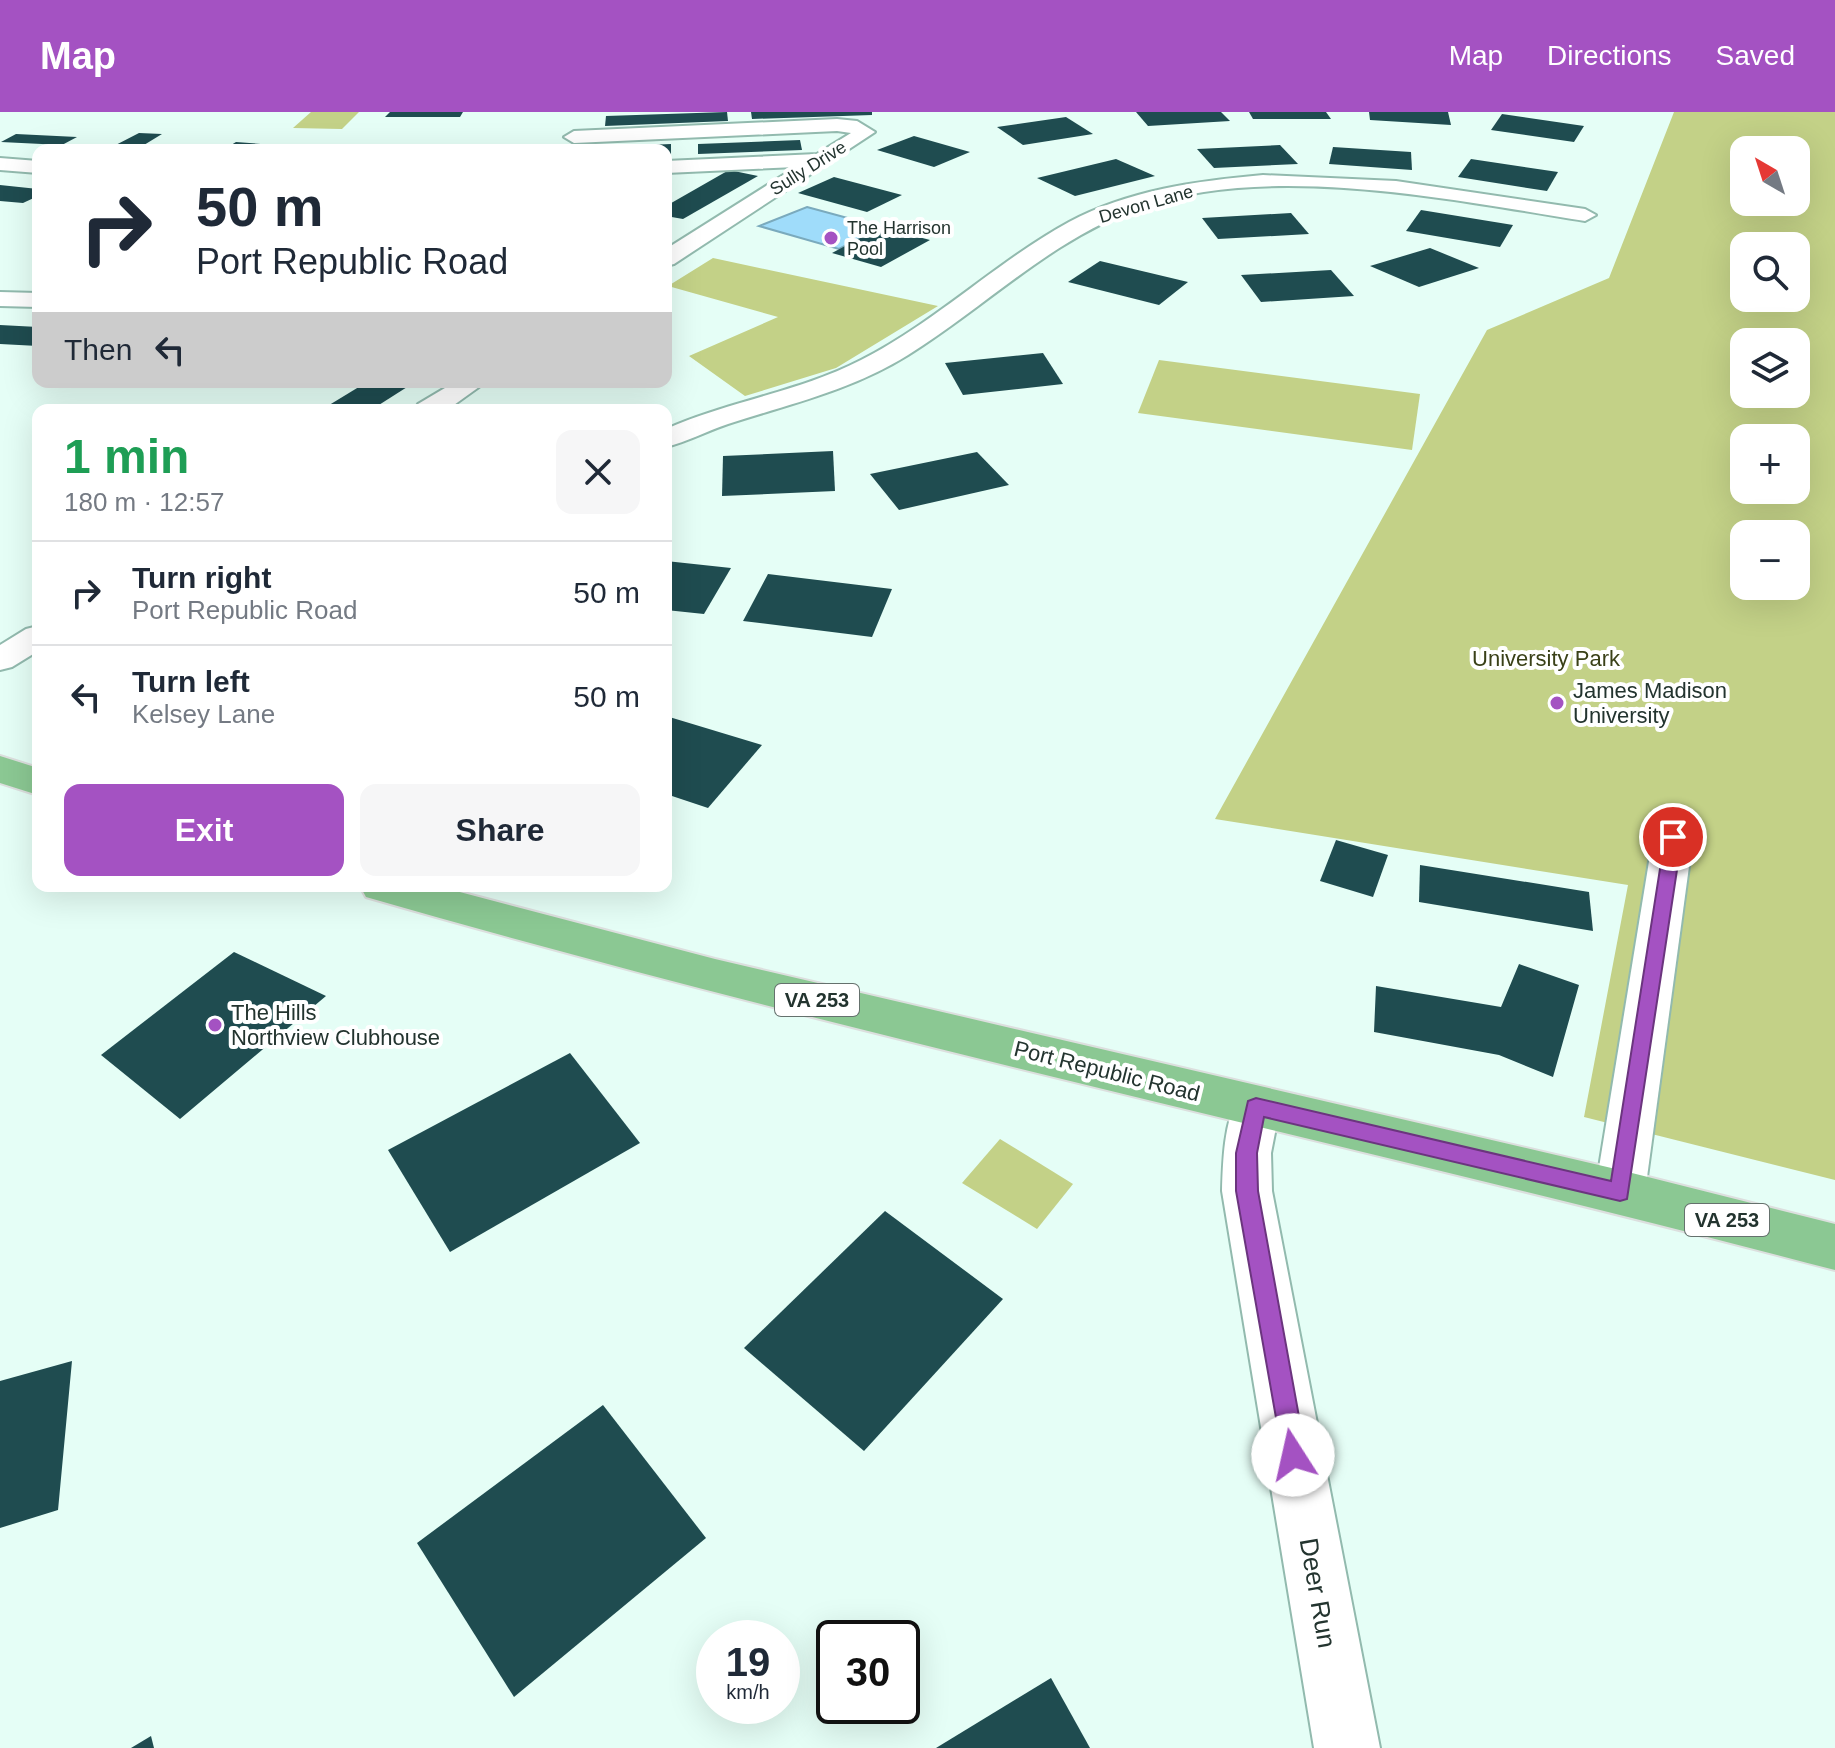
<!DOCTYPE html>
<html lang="en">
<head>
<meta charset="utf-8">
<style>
	:root { --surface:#fff; --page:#f6f6f7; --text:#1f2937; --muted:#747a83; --line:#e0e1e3; --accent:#a452c2 }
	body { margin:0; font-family:Helvetica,sans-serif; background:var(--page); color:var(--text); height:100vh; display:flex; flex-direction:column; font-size:30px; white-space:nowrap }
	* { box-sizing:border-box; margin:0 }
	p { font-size:26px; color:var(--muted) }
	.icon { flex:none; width:44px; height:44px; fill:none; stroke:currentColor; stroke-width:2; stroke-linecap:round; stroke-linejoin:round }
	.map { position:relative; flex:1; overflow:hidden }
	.panel { position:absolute; left:32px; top:292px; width:640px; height:488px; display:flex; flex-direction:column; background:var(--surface); border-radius:16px; box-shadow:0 8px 32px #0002 }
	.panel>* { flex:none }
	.top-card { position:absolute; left:32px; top:32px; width:640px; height:244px; border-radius:16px; box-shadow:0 8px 32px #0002; background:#fff; color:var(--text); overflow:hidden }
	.needle { width:52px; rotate:321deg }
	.fabs { position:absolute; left:1730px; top:24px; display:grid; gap:16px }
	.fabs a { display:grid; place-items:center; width:80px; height:80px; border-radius:16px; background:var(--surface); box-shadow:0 8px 32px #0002; font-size:40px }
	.speed { position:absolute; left:696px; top:1508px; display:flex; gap:16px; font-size:40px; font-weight:700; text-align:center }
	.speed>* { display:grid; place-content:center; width:104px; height:104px; border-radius:50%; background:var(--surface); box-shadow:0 8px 32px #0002; line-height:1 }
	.speed small { font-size:20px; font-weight:400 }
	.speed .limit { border:4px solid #111; border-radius:12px; background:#fff; color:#111 }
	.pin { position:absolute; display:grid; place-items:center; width:68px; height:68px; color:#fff; margin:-34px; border:4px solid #fff; border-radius:50%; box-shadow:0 2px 8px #0007 }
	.me { position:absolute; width:88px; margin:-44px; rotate:350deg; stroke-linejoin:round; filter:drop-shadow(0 0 6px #0008) }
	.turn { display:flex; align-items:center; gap:28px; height:168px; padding:0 32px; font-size:36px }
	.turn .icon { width:104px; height:104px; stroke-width:2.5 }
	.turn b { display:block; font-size:56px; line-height:68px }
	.then { display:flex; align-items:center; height:76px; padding:0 32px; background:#0003; gap:16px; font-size:30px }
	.round { display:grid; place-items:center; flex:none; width:84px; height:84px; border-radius:16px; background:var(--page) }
	.summary { display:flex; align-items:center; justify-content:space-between; height:136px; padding:0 32px }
	h1 { font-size:48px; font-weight:600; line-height:60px; color:#1e9e55 }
	.button { display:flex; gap:16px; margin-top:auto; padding:16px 32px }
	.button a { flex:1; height:92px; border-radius:16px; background:var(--accent); color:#fff; font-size:32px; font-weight:600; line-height:92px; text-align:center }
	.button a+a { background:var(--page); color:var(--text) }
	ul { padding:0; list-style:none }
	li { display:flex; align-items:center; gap:24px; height:104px; padding:0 32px; border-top:2px solid var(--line) }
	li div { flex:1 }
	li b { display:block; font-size:30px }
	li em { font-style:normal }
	header { display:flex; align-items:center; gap:48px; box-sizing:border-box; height:112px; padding:0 40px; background:var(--accent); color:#fff }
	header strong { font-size:38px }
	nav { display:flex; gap:44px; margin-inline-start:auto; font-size:28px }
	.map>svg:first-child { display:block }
	.green { fill:#c3d187; fill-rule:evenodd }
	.water { fill:#9fdcfa; stroke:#7aaabd; stroke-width:2 }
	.building { fill:#1f4c50 }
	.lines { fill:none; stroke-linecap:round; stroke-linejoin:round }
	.minor-casing { stroke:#92baae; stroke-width:4 }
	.major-casing { stroke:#dcdfde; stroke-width:4 }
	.minor { fill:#fff; fill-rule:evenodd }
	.major { fill:#8bc893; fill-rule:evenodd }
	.route { fill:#a452c2; stroke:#6b357e; stroke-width:2 }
	.poi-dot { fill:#a452c2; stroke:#fff; stroke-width:3 }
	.labels { text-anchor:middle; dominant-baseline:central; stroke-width:8; stroke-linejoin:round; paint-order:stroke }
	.far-street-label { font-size:18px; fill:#23342f; stroke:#fff }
	.far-poi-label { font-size:18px; fill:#23342f; stroke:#fff; text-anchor:start }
	.shield { fill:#fff; stroke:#65716d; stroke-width:2 }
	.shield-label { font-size:20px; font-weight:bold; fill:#23342f }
	.park-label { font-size:22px; fill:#3a4118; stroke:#fff }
	.poi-label { font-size:22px; fill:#23342f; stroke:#fff; text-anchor:start }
	.street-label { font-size:22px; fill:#23342f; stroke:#fff }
	.near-street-label { font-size:26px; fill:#23342f; stroke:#fff }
</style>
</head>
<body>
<header>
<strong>Map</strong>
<nav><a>Map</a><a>Directions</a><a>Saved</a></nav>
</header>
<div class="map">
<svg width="1835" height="1636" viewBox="0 0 1835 1636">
	<rect width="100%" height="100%" fill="#e5fef6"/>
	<g class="green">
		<path d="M311,0h48l-17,17 -49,-1z"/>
		<path d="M1674,0h161v1068l-251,-63 44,-232 -413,-66 272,-489 122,-52zM1744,38h52v52h-52zM1744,134h52v52h-52zM1744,230h52v52h-52zM1744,326h52v52h-52zM1744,422h52v52h-52z"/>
		<path d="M713,146l225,48 -102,62 -91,28 -56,-40 89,-39 -110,-31z"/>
		<path d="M1159,248l261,34 -8,56 -274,-37z"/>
		<path d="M1000,1027l73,45 -36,45 -75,-46z"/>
	</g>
	<path class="water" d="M807,95l74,20 -42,22 -80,-23z"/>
	<g class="building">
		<path d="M390,0h73l-3,5h-75z"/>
		<path d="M727,0l1,9 -123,5 1,-10z"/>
		<path d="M751,0h121v3l-120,4z"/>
		<path d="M1136,0h85l9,9 -82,5z"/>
		<path d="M1249,0h77l5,7h-78z"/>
		<path d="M1369,0h79l3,13 -81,-5z"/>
		<path d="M1502,2l82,12 -10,16 -83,-12z"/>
		<path d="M1066,5l27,17 -70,11 -26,-18z"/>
		<path d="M139,21l23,1 -18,11 32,2 -5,3h-65z"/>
		<path d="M16,22l61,3 -15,8 -61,-3z"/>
		<path d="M914,24l56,16 -36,15 -57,-17z"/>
		<path d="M800,28l2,10 -104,4v-10z"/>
		<path d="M236,30l38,3 -8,5h-43z"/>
		<path d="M671,32v12l-5,1v-7h-65l-1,-3z"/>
		<path d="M1280,33l18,19 -84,4 -17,-19z"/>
		<path d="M1333,35l78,5 1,18 -83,-6z"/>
		<path d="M1116,47l39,17 -80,20 -38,-18z"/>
		<path d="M1471,47l87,13 -11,19 -89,-14z"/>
		<path d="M729,58l29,6 -75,43 -17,-3v-10z"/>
		<path d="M834,65l68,18 -35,17 -69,-19z"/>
		<path d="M0,73l38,4v7l-15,7 -23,-2z"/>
		<path d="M1421,98l92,15 -13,22 -94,-16z"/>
		<path d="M1291,101l18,21 -91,5 -16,-21z"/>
		<path d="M881,115l49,13 -49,27 -49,-14z"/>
		<path d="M1430,136l49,20 -60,19 -49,-21z"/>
		<path d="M1100,149l88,21 -29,23 -91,-23z"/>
		<path d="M1331,158l23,26 -93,6 -20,-27z"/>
		<path d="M0,213l38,2v19l-38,-2z"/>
		<path d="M1043,241l20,31 -100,11 -18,-32z"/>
		<path d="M367,270h48l-44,28h-50z"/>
		<path d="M833,339l2,40 -113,5 1,-40z"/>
		<path d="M977,340l32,33 -110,25 -29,-36z"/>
		<path d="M666,449l65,7 -27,46 -38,-4z"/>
		<path d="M768,462l124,15 -20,48 -129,-16z"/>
		<path d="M666,604l96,29 -54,63 -42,-14z"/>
		<path d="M1336,728l52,15 -15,42 -53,-16z"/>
		<path d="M1420,753l169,27 4,39 -174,-29z"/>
		<path d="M234,840l92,44 -146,123 -79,-64z"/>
		<path d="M1519,852l60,21 -26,92 -54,-22 -125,-23 2,-46 125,21z"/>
		<path d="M570,941l70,90 -190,109 -62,-102z"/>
		<path d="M885,1099l118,88 -139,152 -120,-103z"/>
		<path d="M72,1249l-14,149 -58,18v-147z"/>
		<path d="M603,1293l103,133 -192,159 -97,-154z"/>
		<path d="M1051,1566l39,70h-154z"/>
		<path d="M151,1624l3,12h-23z"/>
	</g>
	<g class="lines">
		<g class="minor-casing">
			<g id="minor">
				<path d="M837,7l20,2 18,11 -201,132 -8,2v-17l130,-82 -130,6v-12l151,-7 34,-21 -14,-2 -263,12 -10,-6 10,-6z"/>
				<path d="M0,46l38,3v12l-38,-3z"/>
				<path d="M1263,63l133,6 189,28 11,6 -11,6c-130,-21 -317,-59 -443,-14 -90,31 -155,99 -234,148 -56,35 -118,49 -180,69 -21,7 -41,18 -62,23v-18c63,-28 133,-37 195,-69 75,-38 135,-98 208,-138 60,-32 127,-41 194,-47z"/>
				<path d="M0,180l38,1v14l-38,-1z"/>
				<path d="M455,270h31l-39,28h-33l4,-6z"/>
				<path d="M38,514v25l-26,16 -12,3v-25l26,-16z"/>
				<path d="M1673,712l14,4 6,9 -48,355 -7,15 -18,6 -18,-6 -7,-15 58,-355 6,-9z"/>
				<path d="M1256,976l17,6 7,13 -9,46 1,38 108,557h-66l-92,-557c1,-33 2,-67 17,-97z"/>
			</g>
		</g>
		<g class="major-casing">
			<g id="major">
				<path d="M0,644l38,12v27l-38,-12z"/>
				<path d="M360,774h77l278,73 905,211 215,54v46c-489,-128 -984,-233 -1469,-373z"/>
			</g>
		</g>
		<use href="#minor" class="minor"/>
		<use href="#major" class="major"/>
	</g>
	<path class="route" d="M1673,719l9,6 -55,362 -7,2 -356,-84 -7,36 1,38 48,264 -4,8 -9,4 -9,-4 -48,-272v-38l12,-52 8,-3 355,83 54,-344z"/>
	<g class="poi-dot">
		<circle cx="831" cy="126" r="8"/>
		<circle cx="1557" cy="591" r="8"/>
		<circle cx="215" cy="913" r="8"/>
	</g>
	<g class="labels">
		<g class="far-street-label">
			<text transform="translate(808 56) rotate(-32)">Sully Drive</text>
			<text transform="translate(1146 92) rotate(-16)">Devon Lane</text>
		</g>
		<g class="far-poi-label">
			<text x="847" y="116">The Harrison<tspan x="847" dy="21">Pool</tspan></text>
		</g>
		<g class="shield">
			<rect x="775" y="872" width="84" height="32" rx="6"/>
			<rect x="1685" y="1092" width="84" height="32" rx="6"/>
		</g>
		<g class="shield-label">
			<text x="817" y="888">VA 253</text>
			<text x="1727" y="1108">VA 253</text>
		</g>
		<g class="park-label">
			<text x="1546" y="546">University Park</text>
		</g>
		<g class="poi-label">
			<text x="1573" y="578">James Madison<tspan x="1573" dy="25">University</tspan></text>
			<text x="231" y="900">The Hills<tspan x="231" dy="25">Northview Clubhouse</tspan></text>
		</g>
		<g class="street-label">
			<text transform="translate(1107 959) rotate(14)">Port Republic Road</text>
		</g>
		<g class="near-street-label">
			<text transform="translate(1318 1481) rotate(80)">Deer Run</text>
		</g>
	</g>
</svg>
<div class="fabs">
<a><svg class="needle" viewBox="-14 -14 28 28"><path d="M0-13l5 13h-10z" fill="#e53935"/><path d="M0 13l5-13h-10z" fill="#747a83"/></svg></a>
<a><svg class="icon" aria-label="search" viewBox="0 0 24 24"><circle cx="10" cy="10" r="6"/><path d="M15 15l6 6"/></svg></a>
<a><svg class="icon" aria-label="layers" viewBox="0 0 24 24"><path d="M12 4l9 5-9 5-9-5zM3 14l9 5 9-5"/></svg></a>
<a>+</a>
<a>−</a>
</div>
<div class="speed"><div>19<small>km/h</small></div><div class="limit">30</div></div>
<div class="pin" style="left:1673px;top:725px;background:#d93025"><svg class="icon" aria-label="arrive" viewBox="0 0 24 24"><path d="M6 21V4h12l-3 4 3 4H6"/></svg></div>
<svg class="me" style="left:1293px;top:1343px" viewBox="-20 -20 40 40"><circle r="19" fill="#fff"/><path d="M0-13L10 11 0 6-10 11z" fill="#a452c2"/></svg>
<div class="top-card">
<div class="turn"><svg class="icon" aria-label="right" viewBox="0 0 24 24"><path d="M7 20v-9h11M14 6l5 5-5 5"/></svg><div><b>50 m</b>Port Republic Road</div></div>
<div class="then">Then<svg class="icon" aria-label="left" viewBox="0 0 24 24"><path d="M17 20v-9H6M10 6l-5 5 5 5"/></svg></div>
</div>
<section class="panel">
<div class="summary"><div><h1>1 min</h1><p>180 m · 12:57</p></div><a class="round"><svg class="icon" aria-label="close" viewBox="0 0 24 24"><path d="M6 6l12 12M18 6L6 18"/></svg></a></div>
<ul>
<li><svg class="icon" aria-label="right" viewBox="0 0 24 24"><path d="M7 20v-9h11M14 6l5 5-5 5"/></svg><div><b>Turn right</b><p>Port Republic Road</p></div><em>50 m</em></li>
<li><svg class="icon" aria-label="left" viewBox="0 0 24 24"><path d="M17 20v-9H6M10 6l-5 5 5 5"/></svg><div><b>Turn left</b><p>Kelsey Lane</p></div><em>50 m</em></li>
</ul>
<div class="button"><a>Exit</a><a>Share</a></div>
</section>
</div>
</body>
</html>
